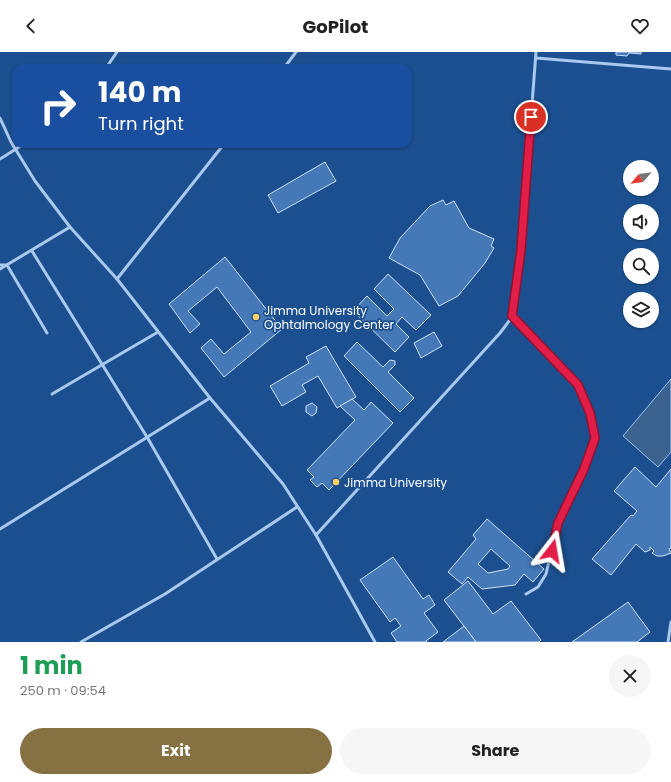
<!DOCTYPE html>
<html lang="en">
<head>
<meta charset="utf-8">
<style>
	:root { --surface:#fff; --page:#f6f6f6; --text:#222; --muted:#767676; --accent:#857141 }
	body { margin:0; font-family:Poppins,sans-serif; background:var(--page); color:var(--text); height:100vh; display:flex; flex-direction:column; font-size:15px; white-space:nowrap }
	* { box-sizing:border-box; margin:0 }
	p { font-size:13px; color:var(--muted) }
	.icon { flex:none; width:22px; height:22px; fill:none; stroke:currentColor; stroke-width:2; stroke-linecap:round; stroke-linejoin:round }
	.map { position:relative; height:590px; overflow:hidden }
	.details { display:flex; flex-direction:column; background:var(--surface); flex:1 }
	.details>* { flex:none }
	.hud { position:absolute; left:12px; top:12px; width:400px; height:84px; border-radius:12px; box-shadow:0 1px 3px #0004; background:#1a4fa0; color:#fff; overflow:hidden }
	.needle { width:26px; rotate:242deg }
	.buttons { position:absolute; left:623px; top:108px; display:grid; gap:8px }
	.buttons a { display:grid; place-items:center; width:36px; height:36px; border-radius:50%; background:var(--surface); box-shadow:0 1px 3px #0004; font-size:20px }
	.pin { position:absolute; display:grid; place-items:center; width:34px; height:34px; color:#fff; margin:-17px; border:2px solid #fff; border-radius:50%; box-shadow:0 1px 4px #0007 }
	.me { position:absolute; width:44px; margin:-22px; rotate:14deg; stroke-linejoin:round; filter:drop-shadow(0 0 3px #0008) }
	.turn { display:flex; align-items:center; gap:14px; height:84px; padding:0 20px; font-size:18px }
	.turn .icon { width:52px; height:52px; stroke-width:2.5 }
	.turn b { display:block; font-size:28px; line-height:34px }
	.round { display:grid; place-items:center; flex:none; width:42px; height:42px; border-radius:21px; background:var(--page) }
	.headline { display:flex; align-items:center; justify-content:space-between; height:68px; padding:0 20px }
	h1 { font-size:24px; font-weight:700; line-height:30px; color:#1e9e55 }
	.button { display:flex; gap:8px; margin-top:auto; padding:8px 20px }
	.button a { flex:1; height:46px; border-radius:24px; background:var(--accent); color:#fff; font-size:16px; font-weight:700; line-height:46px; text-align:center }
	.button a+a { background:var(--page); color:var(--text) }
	header { display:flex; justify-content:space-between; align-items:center; height:52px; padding:0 20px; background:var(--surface); font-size:18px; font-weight:700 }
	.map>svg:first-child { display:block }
	.water { fill:#3c6290; stroke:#9cc4f0 }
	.building { fill:#4478b7; stroke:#cfe3fa; fill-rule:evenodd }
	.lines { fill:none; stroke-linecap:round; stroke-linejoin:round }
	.lane { stroke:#a9c9ee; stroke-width:3 }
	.route-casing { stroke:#92132f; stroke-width:10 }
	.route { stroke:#e11d48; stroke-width:7 }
	.poi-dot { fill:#ffd166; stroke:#1b4f8f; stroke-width:1.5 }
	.labels { text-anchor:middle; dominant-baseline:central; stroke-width:3.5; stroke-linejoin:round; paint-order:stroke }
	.poi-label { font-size:12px; fill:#fff; stroke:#1b4f8f; text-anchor:start }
</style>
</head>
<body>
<header><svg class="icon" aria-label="back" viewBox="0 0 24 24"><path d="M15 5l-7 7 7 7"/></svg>GoPilot<svg class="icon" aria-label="heart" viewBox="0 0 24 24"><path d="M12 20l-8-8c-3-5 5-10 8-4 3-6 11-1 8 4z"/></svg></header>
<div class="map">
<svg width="671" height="590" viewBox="0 0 671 590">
	<rect width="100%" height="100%" fill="#1b4f8f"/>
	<path class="water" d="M671,327v73l-13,15 -35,-31z"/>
	<g class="building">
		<path d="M616,0h25v2l-12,-1 -2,3 -11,-1z"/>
		<path d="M325,110l11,19 -58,32 -10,-18z"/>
		<path d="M443,148l3,5 8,-4 15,27 25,11 -3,7 3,2 -9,15 -27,33 -19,10 -19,-31 -31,-17 11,-20 30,-32z"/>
		<path d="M225,205l57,72 -58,48 -23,-29 10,-9 13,15 27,-22 -34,-45 -29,24 12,13 -10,9 -21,-29z"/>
		<path d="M388,222l43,41 -15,15 -14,-13 -6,7 13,13 -14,15 -42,-41 14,-15 20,20 7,-7 -20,-20z"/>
		<path d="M434,280l8,14 -21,12 -7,-15z"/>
		<path d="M357,290l26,25 7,-7 5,1v4l-7,7 26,26 -14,14 -56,-56z"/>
		<path d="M326,294l30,51 -19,11 -19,-32 -16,9 4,7 -24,14 -12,-20 39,-23 -3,-6z"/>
		<path d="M352,347l12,11 7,-8 22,21 -64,67 -7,-7 -5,4 -7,-7 4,-3 -7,-7 48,-50 -15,-14z"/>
		<path d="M312,351l5,4 -1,6 -4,3 -6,-4v-6z"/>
		<path d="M635,415l21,20 15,-18v79l-2,1 2,4 -8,3h-6l-5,-3 2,-2 -4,-4v3l-5,2 -9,-8 -25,31 -19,-16 39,-44 2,1 4,-5 -23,-20z"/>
		<path d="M487,467l57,50 -11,13 -9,-8 -9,11 -33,4 -14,-12 -6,7 -14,-12 28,-33 -3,-4zM491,497l19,17 -2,3 -20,4 -10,-9z"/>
		<path d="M393,505l30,42 6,-4 6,10 -11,8 14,19 -12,9 1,1h-30l-6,-9 10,-7 -6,-8 -5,4 -30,-42z"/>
		<path d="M468,529l25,33 18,-13 30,39 -2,2h-63l-32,-42z"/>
		<path d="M628,550l22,30 -13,10h-65z"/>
		<path d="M464,574l12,16h-33z"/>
	</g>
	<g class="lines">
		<g class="lane">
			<path d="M536,6l135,11"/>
			<path d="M106,16l11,-16"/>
			<path d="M284,16l12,-16"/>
			<path d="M0,66l11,24 24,39 35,46 47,52 93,119 73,86 33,51 59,107"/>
			<path d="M0,107l24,-15"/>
			<path d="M32,199l115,186 70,122"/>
			<path d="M0,213h7l40,68"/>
			<path d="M0,217l70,-42"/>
			<path d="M117,227l107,-135"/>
			<path d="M512,265l66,68 12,28 5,25 -11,31 -26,54 -12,51 -8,13 -12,7"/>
			<path d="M52,342l106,-62"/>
			<path d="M0,477l210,-131"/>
			<path d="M316,483l184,-202 12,-16 9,-67 15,-198"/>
			<path d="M81,590l84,-48 132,-87"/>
			<path d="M668,590l3,-20"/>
		</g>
	</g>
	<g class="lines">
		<g class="route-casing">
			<path id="route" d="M531,65l-10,133 -9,66 66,69 12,28 5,25 -11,31 -26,54 -6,28"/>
		</g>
		<use href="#route" class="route"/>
	</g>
	<g class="poi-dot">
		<circle cx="256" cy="265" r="4"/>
		<circle cx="336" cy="430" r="4"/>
	</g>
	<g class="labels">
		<g class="poi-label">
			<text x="264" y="258">Jimma University<tspan x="264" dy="14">Ophtalmology Center</tspan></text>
			<text x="344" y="430">Jimma University</text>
		</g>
	</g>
</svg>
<div class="buttons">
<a><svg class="needle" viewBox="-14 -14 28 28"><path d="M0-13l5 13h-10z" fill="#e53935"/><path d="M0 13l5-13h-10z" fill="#767676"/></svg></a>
<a><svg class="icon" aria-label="sound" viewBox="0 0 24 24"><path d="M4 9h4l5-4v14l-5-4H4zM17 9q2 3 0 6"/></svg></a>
<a><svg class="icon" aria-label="search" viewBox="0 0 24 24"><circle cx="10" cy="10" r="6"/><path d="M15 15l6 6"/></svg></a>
<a><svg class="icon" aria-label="layers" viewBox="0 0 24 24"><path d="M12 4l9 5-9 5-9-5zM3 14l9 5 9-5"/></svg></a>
</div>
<div class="pin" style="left:531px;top:65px;background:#d93025"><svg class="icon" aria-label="arrive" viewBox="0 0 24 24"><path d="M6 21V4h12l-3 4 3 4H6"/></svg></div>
<svg class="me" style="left:552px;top:499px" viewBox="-20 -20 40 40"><path d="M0-17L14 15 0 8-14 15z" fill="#e11d48" stroke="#fff" stroke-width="4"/></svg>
<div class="hud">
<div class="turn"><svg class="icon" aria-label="right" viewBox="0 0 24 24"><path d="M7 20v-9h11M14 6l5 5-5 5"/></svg><div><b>140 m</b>Turn right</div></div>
</div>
</div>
<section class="details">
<div class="headline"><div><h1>1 min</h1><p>250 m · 09:54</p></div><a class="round"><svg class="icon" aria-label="close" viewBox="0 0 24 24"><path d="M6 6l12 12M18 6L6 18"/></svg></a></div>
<div class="button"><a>Exit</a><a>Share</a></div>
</section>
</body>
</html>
